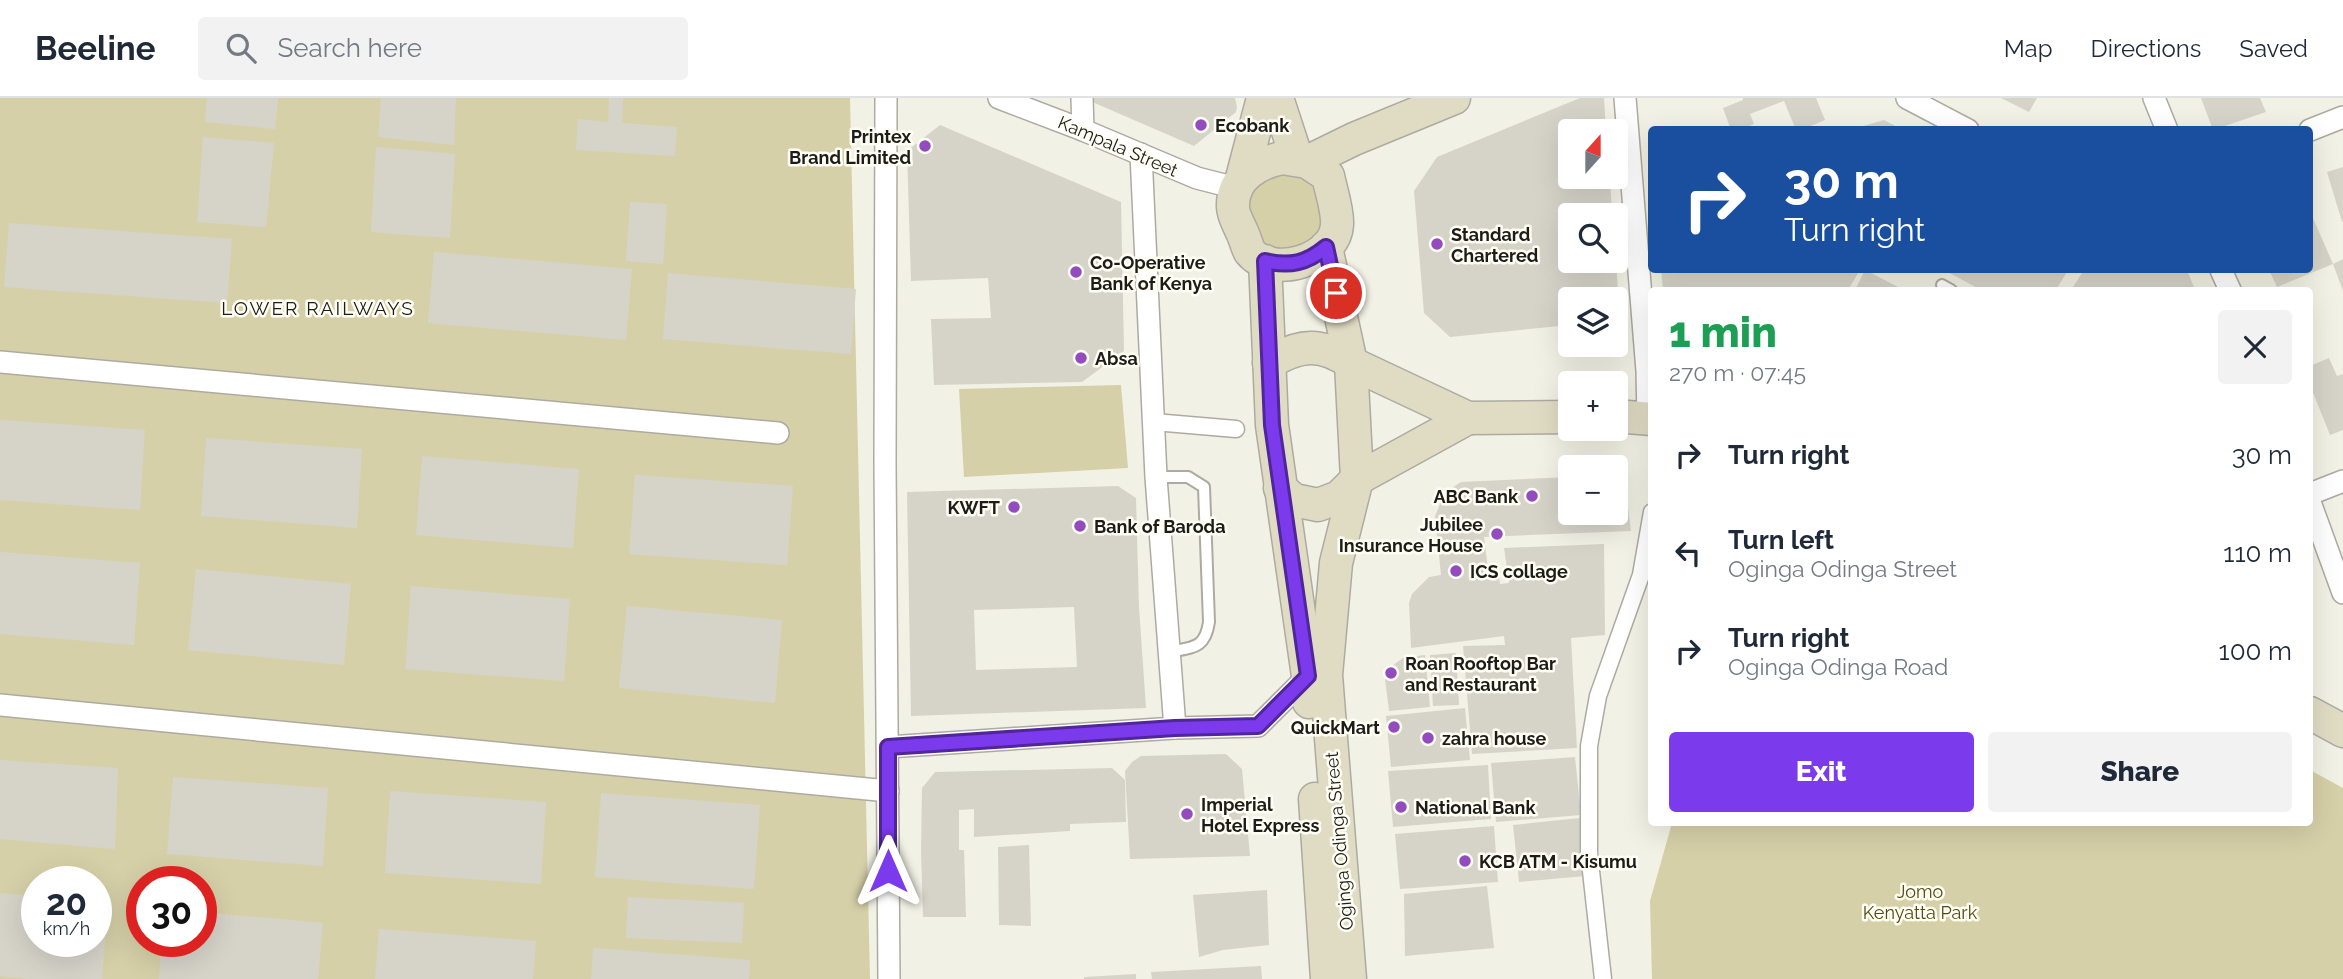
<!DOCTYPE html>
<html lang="en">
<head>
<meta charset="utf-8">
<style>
	:root { --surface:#fff; --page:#f2f2f3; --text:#1f2937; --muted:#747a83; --line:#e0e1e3; --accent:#7c3aed }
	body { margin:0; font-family:Raleway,sans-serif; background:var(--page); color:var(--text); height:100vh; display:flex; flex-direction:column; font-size:26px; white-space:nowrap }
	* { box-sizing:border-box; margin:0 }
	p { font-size:23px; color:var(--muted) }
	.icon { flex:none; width:38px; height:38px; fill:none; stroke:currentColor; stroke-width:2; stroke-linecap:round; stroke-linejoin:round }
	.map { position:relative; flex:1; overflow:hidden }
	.side { position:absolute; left:1648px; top:189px; width:665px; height:539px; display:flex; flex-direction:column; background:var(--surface); border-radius:7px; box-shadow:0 7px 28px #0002 }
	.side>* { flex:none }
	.top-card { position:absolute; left:1648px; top:28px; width:665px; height:147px; border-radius:7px; box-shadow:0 7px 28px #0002; background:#1a4fa0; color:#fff; overflow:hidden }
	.needle { width:46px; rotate:21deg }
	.controls { position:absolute; left:1558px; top:21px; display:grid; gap:14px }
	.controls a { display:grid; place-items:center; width:70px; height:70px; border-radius:7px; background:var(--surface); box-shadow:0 7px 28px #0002; font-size:35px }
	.speed { position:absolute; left:21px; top:768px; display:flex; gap:14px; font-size:35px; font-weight:700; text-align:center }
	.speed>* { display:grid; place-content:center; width:91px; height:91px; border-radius:50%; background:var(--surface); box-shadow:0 7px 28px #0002; line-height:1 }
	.speed small { font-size:18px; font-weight:400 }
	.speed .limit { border:10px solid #d22; background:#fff; color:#111 }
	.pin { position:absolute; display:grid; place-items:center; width:60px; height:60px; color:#fff; margin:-30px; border:4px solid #fff; border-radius:50%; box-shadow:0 2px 7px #0007 }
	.me { position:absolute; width:77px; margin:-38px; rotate:0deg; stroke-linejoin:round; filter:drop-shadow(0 0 5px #0008) }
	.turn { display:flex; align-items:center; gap:24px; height:147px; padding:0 21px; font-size:32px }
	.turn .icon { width:91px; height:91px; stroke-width:2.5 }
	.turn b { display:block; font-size:49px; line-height:60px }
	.round { display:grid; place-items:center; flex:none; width:74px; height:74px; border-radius:7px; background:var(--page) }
	.summary { display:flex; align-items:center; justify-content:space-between; height:119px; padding:0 21px }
	h1 { font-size:42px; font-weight:800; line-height:52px; color:#1e9e55 }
	.action { display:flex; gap:14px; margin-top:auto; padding:14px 21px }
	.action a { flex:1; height:80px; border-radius:7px; background:var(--accent); color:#fff; font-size:28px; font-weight:800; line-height:80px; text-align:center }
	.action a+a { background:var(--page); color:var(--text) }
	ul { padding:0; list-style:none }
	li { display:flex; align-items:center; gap:21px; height:98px; padding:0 21px }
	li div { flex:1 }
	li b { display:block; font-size:26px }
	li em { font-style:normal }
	header { display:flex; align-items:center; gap:42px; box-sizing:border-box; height:98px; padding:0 35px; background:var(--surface); border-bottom:2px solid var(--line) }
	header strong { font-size:33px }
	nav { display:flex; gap:38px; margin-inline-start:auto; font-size:24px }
	.search { width:490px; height:63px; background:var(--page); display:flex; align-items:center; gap:18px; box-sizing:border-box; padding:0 24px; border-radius:7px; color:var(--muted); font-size:26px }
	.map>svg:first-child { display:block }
	.green { fill:#d6d0a8; fill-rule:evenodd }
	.building { fill:#d6d4c9; fill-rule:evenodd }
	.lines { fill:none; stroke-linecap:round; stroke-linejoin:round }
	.service-casing { stroke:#adaba1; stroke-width:14 }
	.pedestrian-casing { stroke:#adaba1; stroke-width:19 }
	.minor-casing { stroke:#adaba1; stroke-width:24 }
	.secondary-casing { stroke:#adaba1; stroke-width:35 }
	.service { stroke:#fff; stroke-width:10 }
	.pedestrian { stroke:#fff; stroke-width:16 }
	.minor { stroke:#fff; stroke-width:21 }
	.secondary { stroke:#e0dcc4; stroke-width:32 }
	.route-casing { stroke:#51269a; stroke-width:18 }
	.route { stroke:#7c3aed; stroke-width:12 }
	.poi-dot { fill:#934bbe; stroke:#fffef5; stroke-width:2.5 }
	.labels { text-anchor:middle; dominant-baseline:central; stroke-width:5; stroke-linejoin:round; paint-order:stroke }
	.poi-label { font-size:18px; font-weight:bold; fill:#1d1c18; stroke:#fffef5; text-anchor:start }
	.street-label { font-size:18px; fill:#1d1c18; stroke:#fffef5 }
	.park-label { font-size:18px; fill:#534b10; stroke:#fffef5 }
	.neighbourhood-label { font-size:19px; letter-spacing:2px; fill:#1d1c18; stroke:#fffef5 }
</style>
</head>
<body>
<header>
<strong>Beeline</strong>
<div class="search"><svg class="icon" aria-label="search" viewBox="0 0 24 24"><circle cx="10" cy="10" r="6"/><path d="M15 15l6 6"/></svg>Search here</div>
<nav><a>Map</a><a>Directions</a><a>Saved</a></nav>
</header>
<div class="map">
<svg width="2343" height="881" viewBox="0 0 2343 881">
	<rect width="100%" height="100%" fill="#f2f1e5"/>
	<g class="green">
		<path d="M0,0h850l20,881h-870zM37,784h59v60h-59zM142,784h59v60h-59z"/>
		<path d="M1259,75h57l14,51 -20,24 -47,5 -23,-62z"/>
		<path d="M1121,287l7,83 -164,9 -5,-88z"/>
		<path d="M2310,672l33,18v191h-691l-2,-78 22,-78 638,-1z"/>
	</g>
	<g class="building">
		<path d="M207,0h71l-3,31 -70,-7z"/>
		<path d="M381,0h75l-2,47 -76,-8z"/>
		<path d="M609,0h14l-1,25 55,4 -2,29 -99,-6 2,-31 30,3z"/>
		<path d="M1083,0h152l2,9 -1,5 -42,34z"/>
		<path d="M1580,0h24l2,33h-36v46h40l2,38h-42v46h46l3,43 -4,5v-10h-45v26l-120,12 -26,-24 -10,-122 23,-34z"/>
		<path d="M1743,0h73l9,22 -24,10h-5l-12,-29 -34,13 4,10 -14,6h-9l-8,-22 20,-8z"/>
		<path d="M2001,0h36l-8,14z"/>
		<path d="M2201,0h59l6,14 -53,18z"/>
		<path d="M1884,22l19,10h-49l-1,-1z"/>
		<path d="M940,27l181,77 3,149 -42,31 -148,3 -3,-66 60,-1 -3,-40 -77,3 -4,-130z"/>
		<path d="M203,39l71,6 -8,84 -69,-5z"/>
		<path d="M376,49l79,7 -5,84 -79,-6z"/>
		<path d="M2343,69v55h-1l-15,-50z"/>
		<path d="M630,104l37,2 -4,60 -37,-3z"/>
		<path d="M2310,113l23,53 10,-5v32l-10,-27 -56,23 -8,-17h41z"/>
		<path d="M9,125l223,16 -5,64 -223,-16z"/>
		<path d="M434,154l198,17 -6,71 -198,-17z"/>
		<path d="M1661,172h199l-12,20h-185z"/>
		<path d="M1865,172l39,20h-49z"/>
		<path d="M1944,172h124l-12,20h-75z"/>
		<path d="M2084,172h103l8,20h-124z"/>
		<path d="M668,175l188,16 -5,65 -188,-15z"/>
		<path d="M2329,260l8,18 6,-2v56l-13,5 -20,-50v-19z"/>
		<path d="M0,322l145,10 -5,80 -140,-10z"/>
		<path d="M206,340l156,11 -5,79 -156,-12z"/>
		<path d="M422,358l157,13 -6,79 -157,-13z"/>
		<path d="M635,377l158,11 -6,79 -158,-11z"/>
		<path d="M1615,377h9l7,56 -147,6 4,32 10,-1 2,16 9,-1 -5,-35 100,-4 1,91 -34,3 6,110 -105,6 -9,-108 42,-1 -1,-9 -93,12 -2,-45 3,-9 17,-17 12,-2 -6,-59 5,-12 7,-13 14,-9 109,-5v36h45z"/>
		<path d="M1118,388l18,12 3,109 7,101 -235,8 -4,-224zM1074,509l3,60 -101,3 -2,-60z"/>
		<path d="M0,454l140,11 -6,82 -134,-11z"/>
		<path d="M196,471l155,15 -7,81 -156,-15z"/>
		<path d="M411,488l159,13 -6,82 -159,-12z"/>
		<path d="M627,508l155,14 -7,83 -156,-15z"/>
		<path d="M1456,555l3,52 -26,1 -3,-51z"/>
		<path d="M1425,557l5,52 -41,4 -4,-32 4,-11 14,-10z"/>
		<path d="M1465,610l5,52 -79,7 -5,-51z"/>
		<path d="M1226,656l16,15 8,87 -120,3 -5,-88 7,-9 9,-6z"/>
		<path d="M1575,659l6,58 -85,7 -5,-59z"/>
		<path d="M0,662l118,8 -3,81 -115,-10z"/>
		<path d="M1488,667l3,54 -98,8 -5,-56z"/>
		<path d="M1112,670l13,12 1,42 -56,2v7l-96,6v-28l-15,1v40h5l2,67h-43l-2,-66 1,-63 13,-16z"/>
		<path d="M173,679l155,11 -5,78 -156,-12z"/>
		<path d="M390,693l156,11 -5,82 -156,-11z"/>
		<path d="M601,695l159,12 -6,84 -159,-12z"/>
		<path d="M1580,720l6,58 -67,6 -6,-57z"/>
		<path d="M1494,728l4,56 -98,7 -5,-55z"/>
		<path d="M1029,747l2,81 -32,-1 -1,-78z"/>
		<path d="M1487,788l7,62 -89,8 -1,-62z"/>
		<path d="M1267,792l2,55 -46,5 -24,7 -6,-62z"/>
		<path d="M0,795l37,3v46h59v-40l12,1 -6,76h-72l-30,-3z"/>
		<path d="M628,799l116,6 -2,40 -116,-5z"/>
		<path d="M201,814l122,11 -5,56h-159l3,-37h39z"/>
		<path d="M379,831l157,12 -3,38h-158z"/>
		<path d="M593,850l157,12 -1,19h-158z"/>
		<path d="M1261,868l1,13h-110l-1,-7z"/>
		<path d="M1136,876v5h-52v-2z"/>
	</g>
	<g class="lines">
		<g class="service-casing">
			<g id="service">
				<path d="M1942,187l9,5"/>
				<path d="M1156,379h32l16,10 5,135c-4,27 -16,25 -40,30"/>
			</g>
		</g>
		<g class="pedestrian-casing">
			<g id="pedestrian">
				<path d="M1154,324l82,7"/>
				<path d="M1603,881l-14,-126v-107l9,-50 43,-121 11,-63"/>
			</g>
		</g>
		<g class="minor-casing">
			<g id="minor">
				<path d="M886,0l-1,366 4,515"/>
				<path d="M999,0l84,32 114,48 39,10"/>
				<path d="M1082,0l1,32"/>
				<path d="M1625,0l22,273 1,48"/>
				<path d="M1907,0l61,32"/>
				<path d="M2154,0l13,32"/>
				<path d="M2310,32l33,-13"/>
				<path d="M1141,56l15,323 19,251"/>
				<path d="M2221,172l9,20"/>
				<path d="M0,264l778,71"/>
				<path d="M2310,396l33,-13"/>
				<path d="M2310,404l33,91"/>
				<path d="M0,607l888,86"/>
				<path d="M888,649l287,-19 83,-2 50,-50 6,-1"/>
			</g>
		</g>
		<g class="secondary-casing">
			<g id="secondary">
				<path d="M1277,0l20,61"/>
				<path d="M1282,60l25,4 21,14c3,15 10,34 9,49 -2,35 -65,54 -87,27 -3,-5 -5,-14 -8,-20 -3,-7 -9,-17 -9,-25 -1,-29 24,-44 49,-49z"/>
				<path d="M1307,64l47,-23 100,-41"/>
				<path d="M1242,80l21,-80"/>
				<path d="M1326,149l25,116 6,116 -21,84 -10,112 24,304"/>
				<path d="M1265,163l7,164 36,251 1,26"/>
				<path d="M1269,265c30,-19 53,-21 82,0l117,55 102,-1"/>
				<path d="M1615,318l37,3"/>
				<path d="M1280,390l14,12 24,5 21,-8 18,-18 111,-61"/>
				<path d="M2310,615l33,18"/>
				<path d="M1315,701l12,180"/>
			</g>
		</g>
		<use href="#service" class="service"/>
		<use href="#pedestrian" class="pedestrian"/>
		<use href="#minor" class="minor"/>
		<use href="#secondary" class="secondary"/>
	</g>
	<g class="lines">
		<g class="route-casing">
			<path id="route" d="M888,773v-124l287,-19 83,-2 50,-50 -36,-251 -7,-164c25,6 42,2 61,-14l10,46"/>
		</g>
		<use href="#route" class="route"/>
	</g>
	<g class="poi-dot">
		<circle cx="1201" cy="27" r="7"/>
		<circle cx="925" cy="48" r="7"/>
		<circle cx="1437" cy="146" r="7"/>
		<circle cx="1076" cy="174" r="7"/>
		<circle cx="1081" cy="260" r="7"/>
		<circle cx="1532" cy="398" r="7"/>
		<circle cx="1014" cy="409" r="7"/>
		<circle cx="1080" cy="428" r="7"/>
		<circle cx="1497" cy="436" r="7"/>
		<circle cx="1456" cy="473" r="7"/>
		<circle cx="1391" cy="575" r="7"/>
		<circle cx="1394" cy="629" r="7"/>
		<circle cx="1428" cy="640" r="7"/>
		<circle cx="1401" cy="709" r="7"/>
		<circle cx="1187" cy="716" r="7"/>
		<circle cx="1465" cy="763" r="7"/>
	</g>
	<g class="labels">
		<g class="poi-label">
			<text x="1215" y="27">Ecobank</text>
			<text x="911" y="38" text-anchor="end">Printex<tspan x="911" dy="21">Brand Limited</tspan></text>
			<text x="1451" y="136">Standard<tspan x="1451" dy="21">Chartered</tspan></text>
			<text x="1090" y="164">Co-Operative<tspan x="1090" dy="21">Bank of Kenya</tspan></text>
			<text x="1095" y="260">Absa</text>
			<text x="1518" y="398" text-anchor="end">ABC Bank</text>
			<text x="1000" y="409" text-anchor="end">KWFT</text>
			<text x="1483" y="426" text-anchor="end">Jubilee<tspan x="1483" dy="21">Insurance House</tspan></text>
			<text x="1094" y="428">Bank of Baroda</text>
			<text x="1470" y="473">ICS collage</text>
			<text x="1405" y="565">Roan Rooftop Bar<tspan x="1405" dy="21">and Restaurant</tspan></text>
			<text x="1380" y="629" text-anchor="end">QuickMart</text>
			<text x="1442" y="640">zahra house</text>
			<text x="1201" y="706">Imperial<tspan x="1201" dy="21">Hotel Express</tspan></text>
			<text x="1415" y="709">National Bank</text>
			<text x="1479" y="763">KCB ATM - Kisumu</text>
		</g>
		<g class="street-label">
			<text transform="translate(1118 48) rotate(23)">Kampala Street</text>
			<text transform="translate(1339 743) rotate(-95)">Oginga Odinga Street</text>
		</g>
		<g class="park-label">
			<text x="1920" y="793">Jomo<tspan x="1920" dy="21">Kenyatta Park</tspan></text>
		</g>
		<g class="neighbourhood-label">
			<text x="318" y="210">LOWER RAILWAYS</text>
		</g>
	</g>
</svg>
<div class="controls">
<a><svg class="needle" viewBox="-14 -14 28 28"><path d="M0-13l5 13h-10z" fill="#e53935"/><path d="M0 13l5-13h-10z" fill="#747a83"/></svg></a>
<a><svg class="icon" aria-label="search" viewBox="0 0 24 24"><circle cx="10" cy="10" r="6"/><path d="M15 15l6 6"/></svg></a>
<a><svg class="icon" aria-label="layers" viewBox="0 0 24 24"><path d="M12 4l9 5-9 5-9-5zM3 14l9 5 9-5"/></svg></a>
<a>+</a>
<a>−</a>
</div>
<div class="speed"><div>20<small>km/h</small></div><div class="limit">30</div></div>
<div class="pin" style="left:1336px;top:195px;background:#d93025"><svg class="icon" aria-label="arrive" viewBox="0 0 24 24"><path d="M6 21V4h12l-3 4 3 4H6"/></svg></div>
<svg class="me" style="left:888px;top:773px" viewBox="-20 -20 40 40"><path d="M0-17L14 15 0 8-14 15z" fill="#7c3aed" stroke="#fff" stroke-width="4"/></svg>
<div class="top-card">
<div class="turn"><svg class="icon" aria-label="right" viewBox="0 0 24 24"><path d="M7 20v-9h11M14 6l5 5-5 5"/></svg><div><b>30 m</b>Turn right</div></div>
</div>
<section class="side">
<div class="summary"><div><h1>1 min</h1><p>270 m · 07:45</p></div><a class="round"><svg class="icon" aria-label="close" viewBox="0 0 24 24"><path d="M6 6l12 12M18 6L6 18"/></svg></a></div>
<ul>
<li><svg class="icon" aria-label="right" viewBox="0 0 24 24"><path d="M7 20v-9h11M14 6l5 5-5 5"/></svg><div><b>Turn right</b></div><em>30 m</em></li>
<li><svg class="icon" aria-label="left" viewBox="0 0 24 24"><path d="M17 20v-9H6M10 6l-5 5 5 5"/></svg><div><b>Turn left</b><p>Oginga Odinga Street</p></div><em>110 m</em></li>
<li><svg class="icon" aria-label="right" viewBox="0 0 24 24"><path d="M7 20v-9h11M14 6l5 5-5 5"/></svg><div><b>Turn right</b><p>Oginga Odinga Road</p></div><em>100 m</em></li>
</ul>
<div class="action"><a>Exit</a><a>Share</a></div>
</section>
</div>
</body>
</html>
